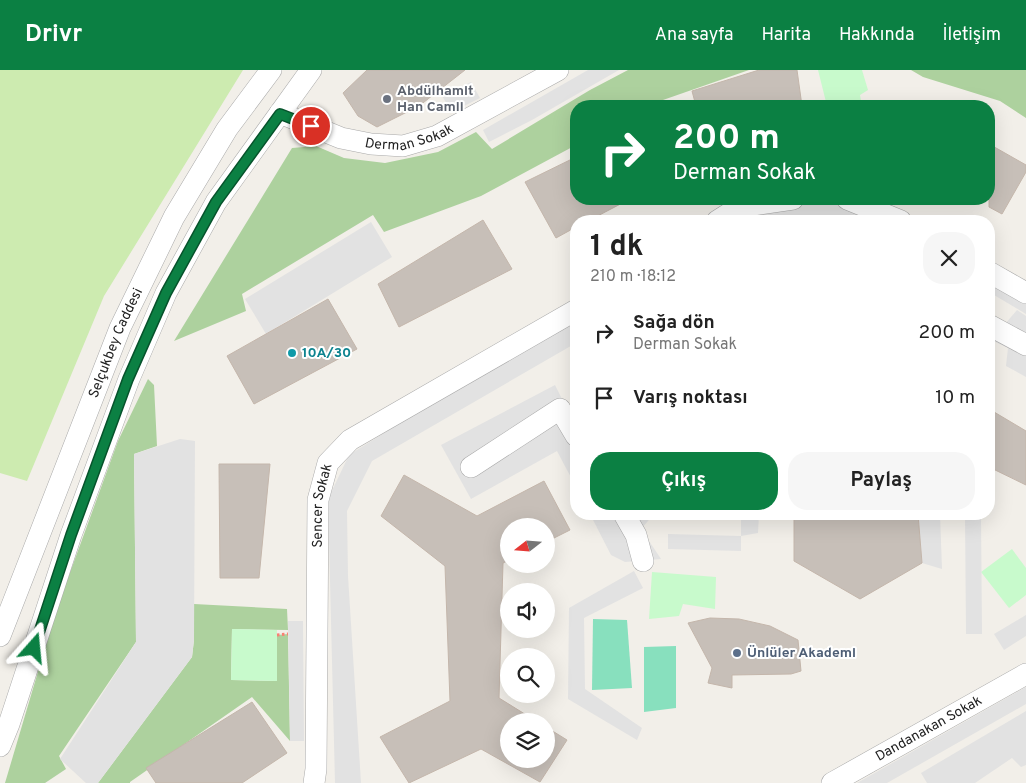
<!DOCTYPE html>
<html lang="tr">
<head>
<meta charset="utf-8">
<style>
	:root { --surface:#fff; --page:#f6f6f6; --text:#222; --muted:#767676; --accent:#0b8043 }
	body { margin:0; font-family:Overpass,sans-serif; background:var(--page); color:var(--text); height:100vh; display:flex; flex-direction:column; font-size:19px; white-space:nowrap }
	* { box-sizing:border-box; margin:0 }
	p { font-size:16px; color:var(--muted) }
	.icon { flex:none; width:28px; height:28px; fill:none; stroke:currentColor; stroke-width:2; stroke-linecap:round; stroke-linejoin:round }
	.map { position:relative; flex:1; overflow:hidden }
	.details { position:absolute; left:570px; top:145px; width:425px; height:305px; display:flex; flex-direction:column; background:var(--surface); border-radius:20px; box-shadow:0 5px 20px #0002 }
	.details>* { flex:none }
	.guide { position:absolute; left:570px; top:30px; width:425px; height:105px; border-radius:20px; box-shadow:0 5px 20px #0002; background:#0b8043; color:#fff; overflow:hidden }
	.needle { width:32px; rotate:253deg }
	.tools { position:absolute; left:500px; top:448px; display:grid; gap:10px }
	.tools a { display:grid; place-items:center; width:55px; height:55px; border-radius:50%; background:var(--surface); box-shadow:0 5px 20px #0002; font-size:25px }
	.pin { position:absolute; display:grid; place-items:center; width:42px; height:42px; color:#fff; margin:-21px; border:2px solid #fff; border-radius:50%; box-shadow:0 1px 5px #0007 }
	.me { position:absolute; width:55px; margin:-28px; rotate:18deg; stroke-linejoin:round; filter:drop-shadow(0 0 4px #0008) }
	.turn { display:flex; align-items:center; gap:18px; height:105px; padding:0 20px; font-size:22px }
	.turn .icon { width:65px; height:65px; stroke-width:2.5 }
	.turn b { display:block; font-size:35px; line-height:42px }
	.round { display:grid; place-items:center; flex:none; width:52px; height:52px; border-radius:20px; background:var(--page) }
	.summary { display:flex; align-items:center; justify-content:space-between; height:85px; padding:0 20px }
	h1 { font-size:30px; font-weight:700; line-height:38px }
	.button { display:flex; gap:10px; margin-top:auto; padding:10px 20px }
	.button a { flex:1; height:58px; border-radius:20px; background:var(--accent); color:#fff; font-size:20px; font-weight:700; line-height:58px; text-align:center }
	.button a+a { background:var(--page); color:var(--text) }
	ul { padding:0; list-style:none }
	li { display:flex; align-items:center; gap:15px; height:65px; padding:0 20px }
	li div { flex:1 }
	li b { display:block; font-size:19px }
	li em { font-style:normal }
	header { display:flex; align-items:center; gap:30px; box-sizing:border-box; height:70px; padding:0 25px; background:var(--accent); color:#fff }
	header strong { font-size:24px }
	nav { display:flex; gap:28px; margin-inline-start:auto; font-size:18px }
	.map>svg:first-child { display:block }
	.grass { fill:#cdebb0 }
	.forest { fill:#add19e }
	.park { fill:#c8facc }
	.pitch { fill:#88e0be }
	.parking { fill:#e2e2e2 }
	.building { fill:#c7bfb8; stroke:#c4b6ab }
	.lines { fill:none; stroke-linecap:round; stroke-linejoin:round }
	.minor-casing { stroke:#a9a9a9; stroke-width:22 }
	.path { stroke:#fa8072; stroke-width:3; stroke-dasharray:2.5 2.5; stroke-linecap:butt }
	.minor { stroke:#fff; stroke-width:21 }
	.route-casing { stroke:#07532c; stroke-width:12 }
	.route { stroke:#0b8043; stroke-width:9 }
	.worship-dot { fill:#6b7280; stroke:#fff; stroke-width:2 }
	.culture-dot { fill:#0f9aa8; stroke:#fff; stroke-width:2 }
	.service-dot { fill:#5c6f8a; stroke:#fff; stroke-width:2 }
	.labels { text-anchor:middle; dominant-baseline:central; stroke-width:4; stroke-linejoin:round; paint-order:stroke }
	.worship-label { font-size:14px; font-weight:bold; fill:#5b616d; stroke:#fff; text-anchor:start }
	.street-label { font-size:14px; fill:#222; stroke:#fff }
	.culture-label { font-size:14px; font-weight:bold; fill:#0d838f; stroke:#fff; text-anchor:start }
	.service-label { font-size:14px; font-weight:bold; fill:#4e5e75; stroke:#fff; text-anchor:start }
</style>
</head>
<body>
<header>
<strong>Drivr</strong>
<nav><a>Ana sayfa</a><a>Harita</a><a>Hakkında</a><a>İletişim</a></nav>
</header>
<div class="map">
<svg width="1026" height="713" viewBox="0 0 1026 713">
	<rect width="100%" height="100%" fill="#f2efe9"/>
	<path class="grass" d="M0,0h243l-139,226 -77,185 -27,-8z"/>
	<g class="forest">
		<path d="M628,0h121l-86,30 -12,6h-75v39l-95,51 -97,36 -11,-17 -131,79 4,17 -72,30 118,-193 24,-2 28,12 41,5 53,-11 38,-20 16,17 98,-59z"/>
		<path d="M911,0h115v48l-26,-17 -77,-24z"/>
		<path d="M148,309l6,6 3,61 -23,8 2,188 -77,114 7,13 -21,14h-40l51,-172 62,-170z"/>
		<path d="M194,534l93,5 1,21 -56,-1 -1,51 45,1 1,-46 11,-1 2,107 -38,-44 -122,85v1h-32l94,-126 2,-17z"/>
	</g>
	<g class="park">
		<path d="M818,0h44l6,20 -8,5 2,11h-35z"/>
		<path d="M1012,479l14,19v27l-17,13 -28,-36z"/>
		<path d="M652,502l64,5 -1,32 -32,-5 -4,12 -30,3z"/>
		<path d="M232,559l45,1v51l-46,-1z"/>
	</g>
	<g class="pitch">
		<path d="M593,549l34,1 5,68 -40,2z"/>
		<path d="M676,576v62l-32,4v-65z"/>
	</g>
	<g class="parking">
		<path d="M588,0h31l-87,50 -43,22 -6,-12z"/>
		<path d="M471,12l9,16 -28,14 -10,-16z"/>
		<path d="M805,129h42l53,22h-30l-8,-4 -59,-2 -14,6h-42l23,-11z"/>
		<path d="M371,152l21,35 -126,77 -21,-35z"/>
		<path d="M989,201l37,21v22l-37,-22z"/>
		<path d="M1017,240l9,6v61l-20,-11 2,-18 -19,-9v-24l16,9z"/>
		<path d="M576,250v23l-204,118 -25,50 1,65 13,207h-26l-7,-284 21,-44 59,-37z"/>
		<path d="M555,315l21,42v60l-19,-36 -86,48 -30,-54z"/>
		<path d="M180,369l15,2 -1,199 -2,17 -94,126h-12l-26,-24 76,-117 -2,-188z"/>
		<path d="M590,444h64l-13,15 20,30 -36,3 -14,-7z"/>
		<path d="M741,444h18l-1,19 -17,3v15l-73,-2v-15l73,2z"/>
		<path d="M918,444h22l2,55 -20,-6z"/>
		<path d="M965,444h16l1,120h-16z"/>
		<path d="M634,501l9,17 -59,30 1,71 57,39 -5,12 -69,-41 1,-91z"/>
		<path d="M1026,545v21l-22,14 -10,-16z"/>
		<path d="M288,551h15l1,120h-14z"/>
		<path d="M1026,617v17l-139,79h-30z"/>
		<path d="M1026,641v54l-5,2 -9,-9 -37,25h-48l-6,-10z"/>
	</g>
	<g class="building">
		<path d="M367,0h98l-46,36 -42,21 -19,-11 -15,-23z"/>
		<path d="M759,0h38l5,36h-106l-4,-15z"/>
		<path d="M989,74l37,21v7l-24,42 -13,-7z"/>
		<path d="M576,87v42h54l-42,22h-12v6l-20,11 -31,-56z"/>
		<path d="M483,150l29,49 -113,58 -21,-43z"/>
		<path d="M328,229l29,50 -103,55 -27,-48z"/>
		<path d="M989,339l37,22v54l-37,-18z"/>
		<path d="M219,394h51l-11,114h-39z"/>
		<path d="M404,405l73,41 67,-35 26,49 -24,12v-16h-37v34l-6,3 -4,135 37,23h-27v38h37v-32l21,13 -27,42 -59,-33 -72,34 -29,-46 70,-36 -5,-135 -64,-50z"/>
		<path d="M794,444h124l4,49 -62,36 -66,-38z"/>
		<path d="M710,548l29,1 31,7 28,14 3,31 -10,3 -59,1v13l-24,-5 4,-15 -24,-45z"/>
		<path d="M252,632l35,51 -45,30h-86l-10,-15z"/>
	</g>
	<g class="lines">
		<g class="minor-casing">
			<g id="minor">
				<path id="s1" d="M280,43l61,25 30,6 32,2 34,-10 121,-66"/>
				<path d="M847,129l54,22"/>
				<path d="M717,151l22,-14 54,-8"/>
				<path d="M989,202l37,21"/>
				<path d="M989,255l37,20"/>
				<path d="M471,397l89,-58 16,27"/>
				<path d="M624,444l12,21 7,26"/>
				<path id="s2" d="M0,566l120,-308 54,-111 53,-88 44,-59"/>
				<path d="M0,676l9,-22 62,-189 58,-156 37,-86 50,-91 95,-132"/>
				<path id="s3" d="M314,713l2,-14 2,-269 10,-37 22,-23 226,-130"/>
				<path id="s4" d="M832,713l194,-109"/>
			</g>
		</g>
		<path class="path" d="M277,565l11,-1"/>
		<use href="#minor" class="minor"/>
	</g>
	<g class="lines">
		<g class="route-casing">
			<path id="route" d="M34,578l37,-113 57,-156 38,-86 50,-91 64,-88 31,12"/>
		</g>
		<use href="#route" class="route"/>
	</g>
	<circle class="worship-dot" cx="387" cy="29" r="5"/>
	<circle class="culture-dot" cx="292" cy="283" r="5"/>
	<circle class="service-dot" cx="737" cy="583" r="5"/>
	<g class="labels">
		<g class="worship-label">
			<text x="397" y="21">Abdülhamit<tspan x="397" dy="16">Han Camii</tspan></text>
		</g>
		<g class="street-label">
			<text stroke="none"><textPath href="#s1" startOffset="136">Derman Sokak</textPath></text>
			<text stroke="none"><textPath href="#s2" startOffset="315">Selçukbey Caddesi</textPath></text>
			<text stroke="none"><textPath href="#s3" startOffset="278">Sencer Sokak</textPath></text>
			<text stroke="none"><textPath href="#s4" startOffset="111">Dandanakan Sokak</textPath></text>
		</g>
		<g class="culture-label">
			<text x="302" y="283">10A/30</text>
		</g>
		<g class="service-label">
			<text x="747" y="583">Ünlüler Akademi</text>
		</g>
	</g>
</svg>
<div class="tools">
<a><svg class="needle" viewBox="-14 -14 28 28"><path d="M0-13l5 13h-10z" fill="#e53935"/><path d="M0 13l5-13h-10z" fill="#767676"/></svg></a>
<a><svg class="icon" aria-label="sound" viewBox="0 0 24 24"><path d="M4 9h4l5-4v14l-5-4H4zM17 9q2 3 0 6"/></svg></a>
<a><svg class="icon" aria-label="search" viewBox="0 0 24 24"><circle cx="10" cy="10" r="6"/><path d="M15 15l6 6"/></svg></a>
<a><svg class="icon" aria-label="layers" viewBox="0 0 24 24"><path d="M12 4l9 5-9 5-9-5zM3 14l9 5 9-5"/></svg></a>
</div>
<div class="pin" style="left:311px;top:56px;background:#d93025"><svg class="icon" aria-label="arrive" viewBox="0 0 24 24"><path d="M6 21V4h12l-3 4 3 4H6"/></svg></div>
<svg class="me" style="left:34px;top:578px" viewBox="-20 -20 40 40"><path d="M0-17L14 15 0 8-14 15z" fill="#0b8043" stroke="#fff" stroke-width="4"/></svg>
<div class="guide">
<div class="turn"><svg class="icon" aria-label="right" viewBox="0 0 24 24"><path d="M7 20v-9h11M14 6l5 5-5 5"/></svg><div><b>200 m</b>Derman Sokak</div></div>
</div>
<section class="details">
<div class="summary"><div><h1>1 dk</h1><p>210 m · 18:12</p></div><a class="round"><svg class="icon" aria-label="close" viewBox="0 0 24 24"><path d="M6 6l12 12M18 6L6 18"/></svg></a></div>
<ul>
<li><svg class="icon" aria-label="right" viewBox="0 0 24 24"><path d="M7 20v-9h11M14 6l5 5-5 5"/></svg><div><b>Sağa dön</b><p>Derman Sokak</p></div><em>200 m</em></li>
<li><svg class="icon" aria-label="arrive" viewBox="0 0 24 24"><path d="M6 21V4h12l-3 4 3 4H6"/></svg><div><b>Varış noktası</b></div><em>10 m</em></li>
</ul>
<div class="button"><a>Çıkış</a><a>Paylaş</a></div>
</section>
</div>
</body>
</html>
